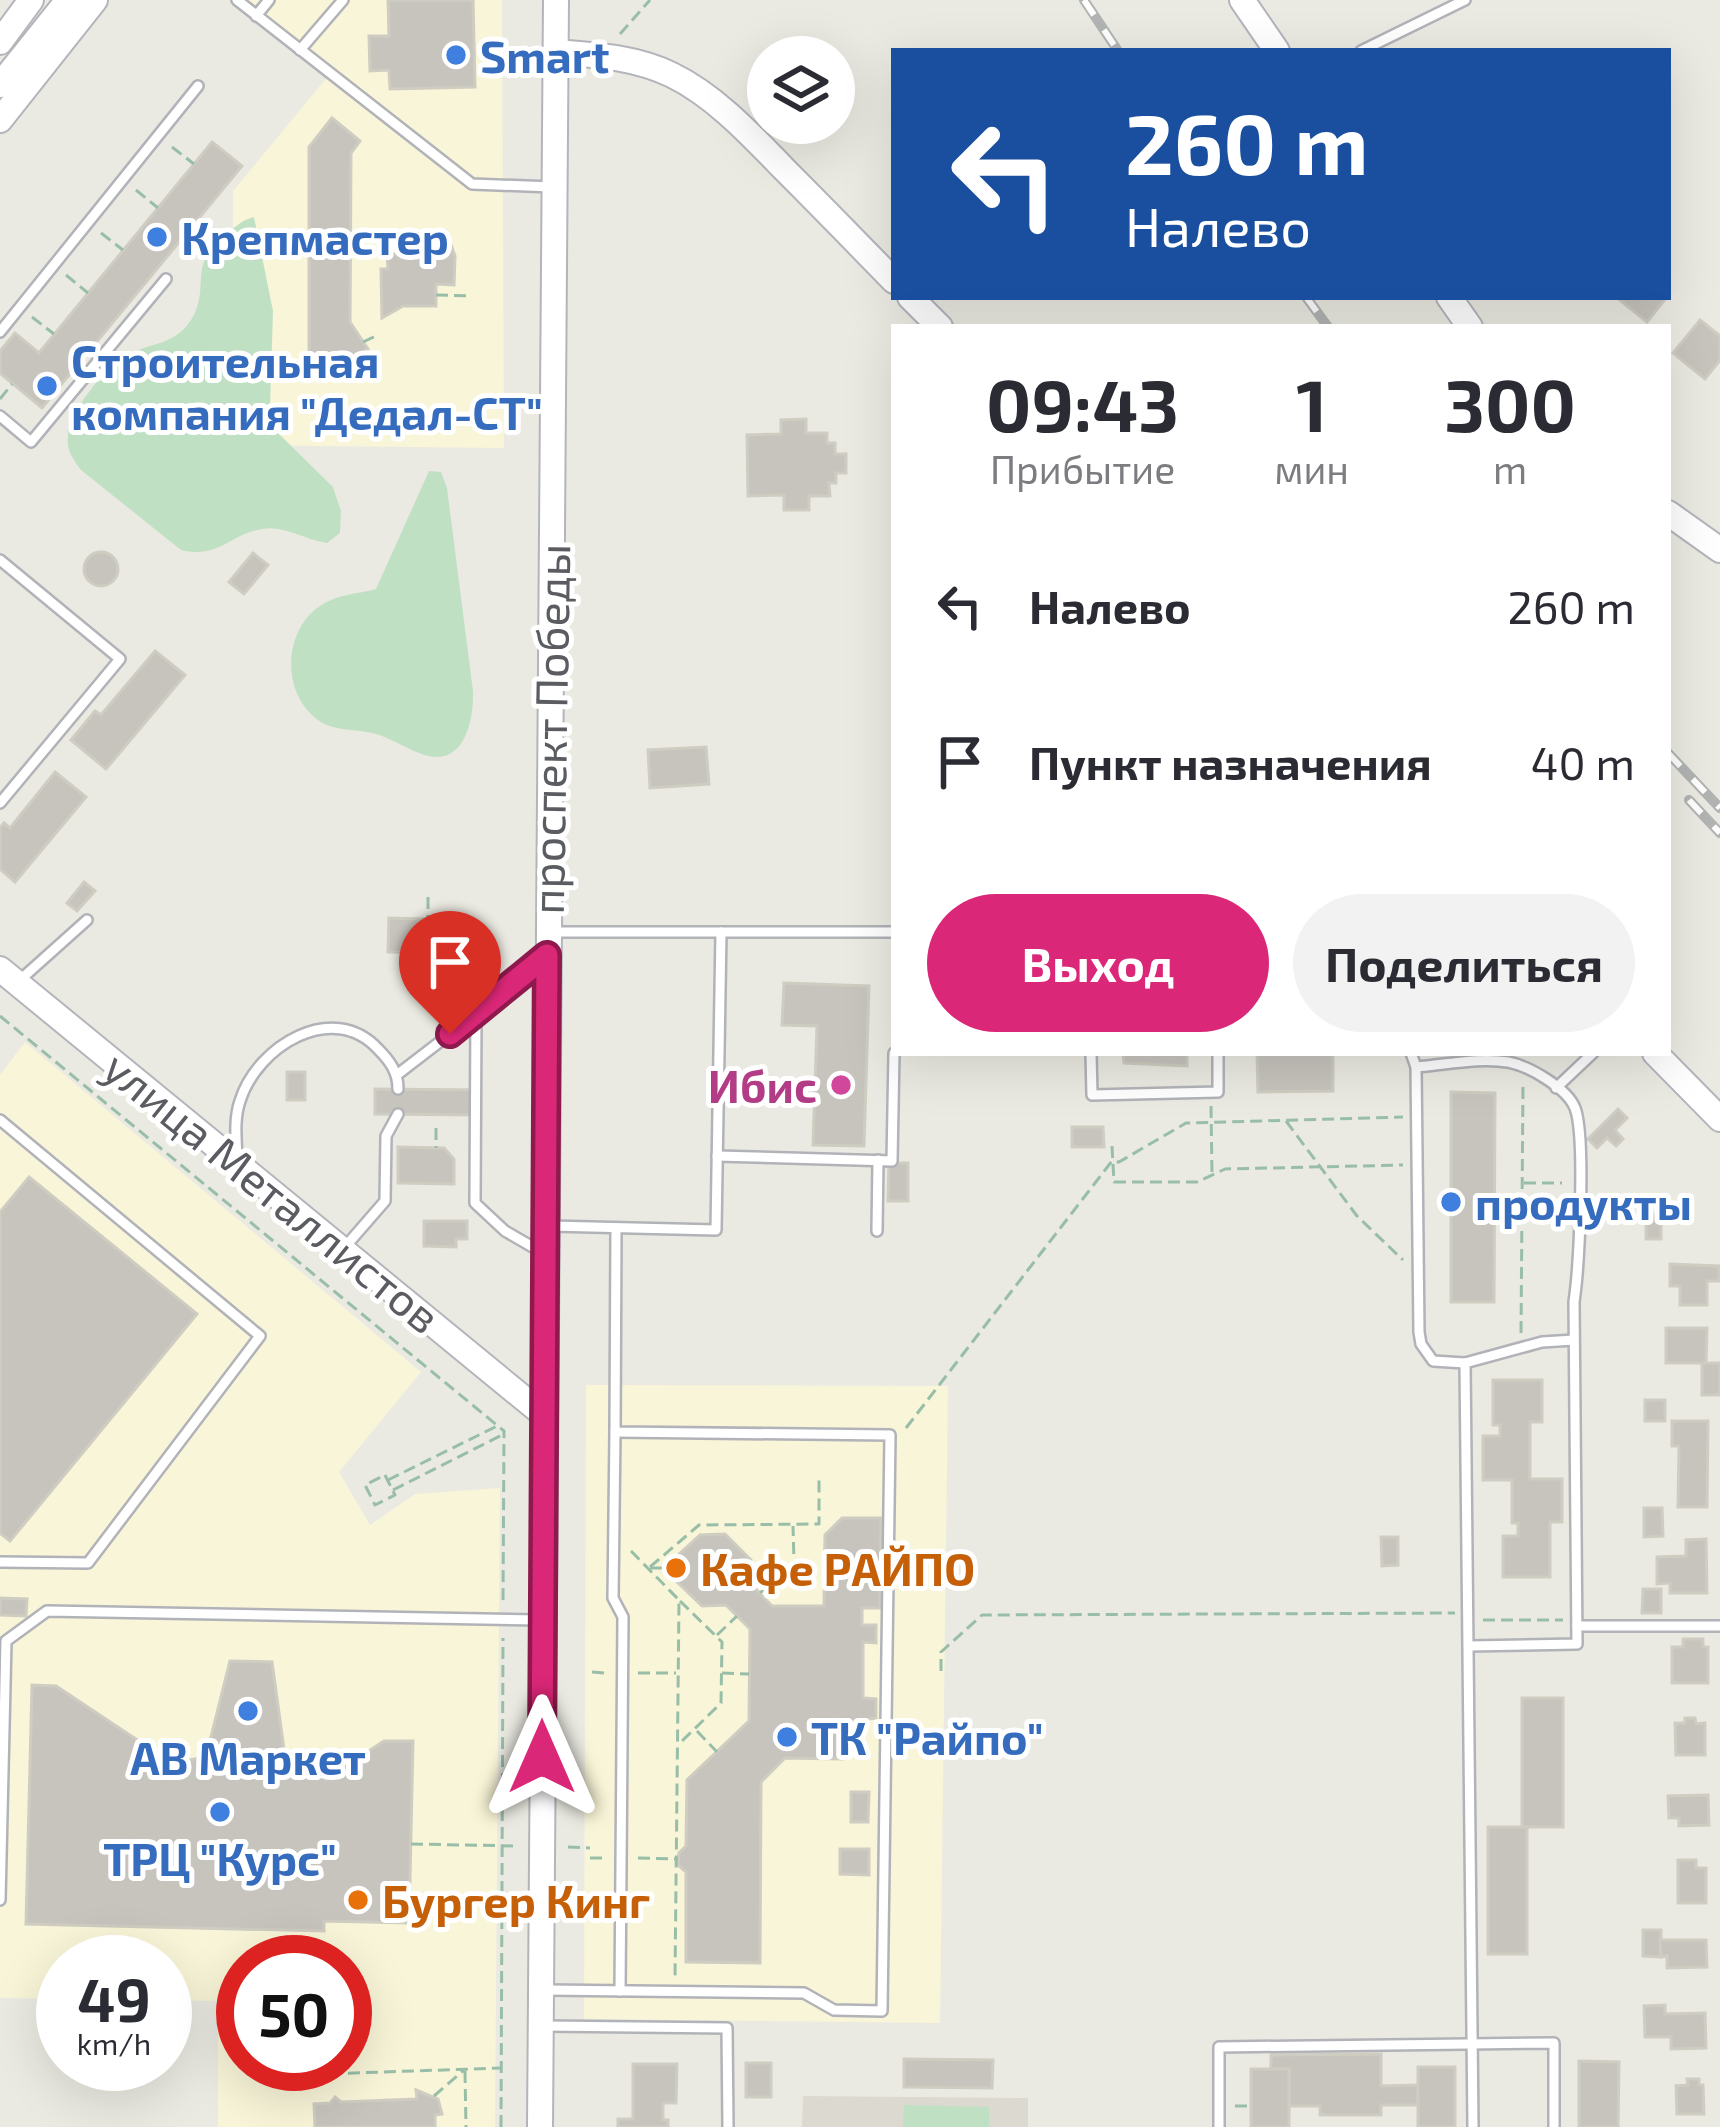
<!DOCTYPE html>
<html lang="ru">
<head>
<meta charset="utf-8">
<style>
	:root { --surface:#fff; --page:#f2f2f3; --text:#2b2b33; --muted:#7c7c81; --accent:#db2777 }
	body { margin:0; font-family:"Exo 2",sans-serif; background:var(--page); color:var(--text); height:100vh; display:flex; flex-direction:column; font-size:45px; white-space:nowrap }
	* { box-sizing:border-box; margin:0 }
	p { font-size:39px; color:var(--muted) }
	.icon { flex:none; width:66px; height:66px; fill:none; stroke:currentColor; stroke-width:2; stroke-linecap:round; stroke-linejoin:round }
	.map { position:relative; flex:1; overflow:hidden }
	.panel { position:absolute; left:891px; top:324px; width:780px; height:732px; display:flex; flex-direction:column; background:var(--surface); border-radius:0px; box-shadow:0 12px 48px #0002 }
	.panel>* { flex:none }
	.hud { position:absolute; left:891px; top:48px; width:780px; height:252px; border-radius:0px; box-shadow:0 12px 48px #0002; background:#1a4fa0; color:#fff; overflow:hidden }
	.buttons { position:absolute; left:747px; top:36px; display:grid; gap:24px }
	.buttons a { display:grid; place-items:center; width:108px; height:108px; border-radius:50%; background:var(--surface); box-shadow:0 12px 48px #0002; font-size:60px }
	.speed { position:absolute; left:36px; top:1935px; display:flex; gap:24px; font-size:60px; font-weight:700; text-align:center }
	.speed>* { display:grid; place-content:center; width:156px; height:156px; border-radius:50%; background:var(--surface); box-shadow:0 12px 48px #0002; line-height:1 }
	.speed small { font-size:30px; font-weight:400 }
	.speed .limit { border:18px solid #d22; background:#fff; color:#111 }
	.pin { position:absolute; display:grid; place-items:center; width:102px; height:102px; color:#fff; margin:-123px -51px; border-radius:50% 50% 50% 0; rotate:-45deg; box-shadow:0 0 12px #0007 }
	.pin .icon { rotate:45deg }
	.me { position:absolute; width:132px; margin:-66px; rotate:0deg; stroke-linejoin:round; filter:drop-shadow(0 0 9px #0008) }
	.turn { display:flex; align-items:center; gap:42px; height:252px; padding:0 36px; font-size:54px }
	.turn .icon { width:156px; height:156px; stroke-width:2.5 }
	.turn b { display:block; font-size:84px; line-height:102px }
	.eta { display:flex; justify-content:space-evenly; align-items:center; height:204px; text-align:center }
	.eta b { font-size:72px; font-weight:700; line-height:84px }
	.button { display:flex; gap:24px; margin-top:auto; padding:24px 36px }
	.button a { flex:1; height:138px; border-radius:72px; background:var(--accent); color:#fff; font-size:48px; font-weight:700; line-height:138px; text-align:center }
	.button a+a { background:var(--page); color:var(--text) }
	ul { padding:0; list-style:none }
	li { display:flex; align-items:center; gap:36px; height:156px; padding:0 36px }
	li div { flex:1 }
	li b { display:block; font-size:45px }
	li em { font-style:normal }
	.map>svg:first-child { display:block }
	.commercial { fill:#f9f5d8; fill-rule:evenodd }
	.education { fill:#dbd9d0 }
	.green { fill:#c0e0c4 }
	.building { fill:#c7c4be; stroke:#cfccc1; stroke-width:3 }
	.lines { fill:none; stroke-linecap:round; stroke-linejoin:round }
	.lane-casing { stroke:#b2b3b8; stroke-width:14 }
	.secondary-casing { stroke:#b3b5bb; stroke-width:28 }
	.path { stroke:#99bea8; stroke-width:3; stroke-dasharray:12 6; stroke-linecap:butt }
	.lane { stroke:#fff; stroke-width:9 }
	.secondary { stroke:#fff; stroke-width:24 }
	.rail-casing { stroke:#b2b3b3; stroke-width:10 }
	.rail { stroke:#fff; stroke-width:6; stroke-dasharray:18; stroke-linecap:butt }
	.route-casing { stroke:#8e194d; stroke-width:30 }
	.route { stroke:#db2777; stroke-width:21 }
	.shop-dot { fill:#3f7fe0; stroke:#fff; stroke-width:4.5 }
	.hotel-dot { fill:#d1479c; stroke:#fff; stroke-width:4.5 }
	.food-dot { fill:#e8710a; stroke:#fff; stroke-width:4.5 }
	.labels { text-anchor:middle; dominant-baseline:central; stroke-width:10; stroke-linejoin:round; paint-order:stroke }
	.shop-label { font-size:45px; font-weight:bold; fill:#366cbe; stroke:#fff; text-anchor:start }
	.street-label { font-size:45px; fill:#5a5c61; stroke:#fff }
	.hotel-label { font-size:45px; font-weight:bold; fill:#b23c85; stroke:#fff; text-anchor:end }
	.food-label { font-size:45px; font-weight:bold; fill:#c56008; stroke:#fff; text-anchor:start }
</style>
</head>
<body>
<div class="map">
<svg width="1720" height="2127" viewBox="0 0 1720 2127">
	<rect width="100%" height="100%" fill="#ebeae2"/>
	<g class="commercial">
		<path d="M246,0h256l2,448 -271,-3v-254l101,-122z"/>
		<path d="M25,1042l396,330 -82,100 31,53 45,-31 85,-6 -5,639h-277v-126l-53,-1v-38h-102v37l-63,-1v-923zM243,1962h102v102h-102z"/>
		<path d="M586,1385l362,1 -8,637 -356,-4z"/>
	</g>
	<path class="education" d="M803,2096l225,2v29h-226z"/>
	<g class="green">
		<path d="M254,217l19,94 -3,96 9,27 54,53 8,24 -1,22 -13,10c-23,-3 -42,-18 -65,-14 -34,6 -43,30 -81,21l-100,-80c-8,-11 -15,-20 -13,-34 1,-25 38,-69 59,-81 24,-13 47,-9 64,-35 20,-31 -4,-55 32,-83 10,-8 18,-17 31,-20z"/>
		<path d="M429,471l12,1 6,16 26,203c1,32 -10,80 -54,62 -15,-6 -27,-14 -43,-19 -21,-6 -44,-1 -62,-17 -36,-31 -29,-98 17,-117 13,-6 31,-7 45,-11z"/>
		<path d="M904,2105l85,2v20h-86z"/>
	</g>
	<g class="building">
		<path d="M388,0h85l2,87 -85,2 -1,-19 -19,1 -1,-35h20z"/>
		<path d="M332,118l28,23 -9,12 -1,169 18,27 -27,16v10l-32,1v-229z"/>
		<path d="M212,142l30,24 -200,242 -42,-35v-22l15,-18 24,20z"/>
		<path d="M446,231l9,25 -1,29 -18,-1v22h-33l-21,12 -1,-49h7l-1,-15h23v-5z"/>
		<path d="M1616,297h51l-20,25z"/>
		<path d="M1700,320l20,16v24l-15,19 -32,-26z"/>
		<path d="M806,419v14h21v10h8v11h11v19h-10v10h-7l1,13h-21v14h-25v-15l-36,1 -1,-61 34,-1v-14z"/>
		<circle cx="101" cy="569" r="17"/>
		<path d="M253,553l15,12 -24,29 -15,-12z"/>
		<path d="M155,651l30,24 -79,94 -35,-29 24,-29 6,4z"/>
		<path d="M706,747l3,37 -59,4 -2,-38z"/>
		<path d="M55,772l31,25 -71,85 -15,-13v-41l4,-5 6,5z"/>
		<path d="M84,882l11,9 -18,20 -10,-8z"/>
		<path d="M389,918l68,2 -1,33 -68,-1z"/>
		<path d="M784,983l85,3 -5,160 -51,-1 4,-119 -35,-1z"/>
		<path d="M1123,1053h64v13l-63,-3z"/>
		<path d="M1257,1053h76v38l-75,1z"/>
		<rect x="287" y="1072" width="18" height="28"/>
		<path d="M375,1089l102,1v25l-102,-1z"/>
		<path d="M1451,1092l44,1 -1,209h-43z"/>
		<path d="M1618,1109l9,9 -12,12 8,9 -7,7 -9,-8 -10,10 -9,-9z"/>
		<path d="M1072,1127h31l1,20h-32z"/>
		<path d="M398,1147l46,1 10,11v25l-56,-1z"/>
		<path d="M889,1163h19v38h-20z"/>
		<path d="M29,1177l168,137 -187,227 -10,-8v-321z"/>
		<rect x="1646" y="1214" width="15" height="25"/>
		<path d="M424,1221h43v18h-11v8l-32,-1z"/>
		<path d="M1670,1264l49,2v15h-12v24h-27v-19h-10z"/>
		<path d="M1666,1328h41l-1,35h-40z"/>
		<path d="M1706,1363h14v32h-18v-31z"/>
		<path d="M1493,1380h49v42h-12v57h32v43h-12v55h-47v-41h15v-13h-6v-43h-29v-44h17v-11h-7z"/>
		<rect x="1645" y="1400" width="20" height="21"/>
		<path d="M1672,1421h36l-1,86h-29l1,-61h-7z"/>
		<path d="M1644,1508h18l1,28 -19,1z"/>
		<path d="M842,1518h39l-1,90h-18v17h14v18l-13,-1v56l13,1v19l-33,5 -1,36 -57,-1 -24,24 -1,181 -74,-1v-90l-8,-7 1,-12 7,-7 1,-66 62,-59 1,-92 -24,-24 -24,1 -27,-26 1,-23 24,-22 25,-1 26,26 -2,22 23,24h52l1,-71z"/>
		<path d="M1381,1537h17v28l-16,1z"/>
		<path d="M1706,1539l1,54h-37v-10l-13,1v-27l29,-1v-16z"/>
		<path d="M1643,1589h18v24h-19z"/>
		<path d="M0,1598l27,1 -1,17 -26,-1z"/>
		<path d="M1683,1639h20v8h5v36h-36v-36h11z"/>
		<path d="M230,1661l42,1 14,102 40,15 58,-38h29l-4,182 -85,-2v10l-298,-7 6,-239 24,1 116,77 34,-6z"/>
		<rect x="1522" y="1698" width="41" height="129"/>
		<path d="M1685,1718h10l1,6 9,-1v32h-29l-1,-32h10z"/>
		<path d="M851,1792h18l-1,30h-17z"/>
		<path d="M1708,1795l1,30 -30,1v-8h-10l-1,-22z"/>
		<rect x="1488" y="1827" width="39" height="127"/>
		<path d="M840,1849h29v26l-29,-1z"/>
		<path d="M1678,1860h18v8h10v35h-28z"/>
		<path d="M1643,1930h18v27l-18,-1z"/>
		<path d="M1660,1940h46l1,27 -40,1v-12l-6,1z"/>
		<path d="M1665,2005v9l40,-1 1,35 -35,1v-12h-26l-1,-31z"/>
		<path d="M1381,2054v32l37,-1v20h-37v10h-61v-9h-31v-37h-18v-14z"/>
		<path d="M904,2059l89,1 -1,28 -88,-1z"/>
		<path d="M1579,2061l40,1 -1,65h-39z"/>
		<rect x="746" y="2063" width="25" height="34"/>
		<path d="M633,2064h44l-1,39h-13v17h5v7h-50v-8h15z"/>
		<rect x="1418" y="2067" width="37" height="60"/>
		<rect x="1251" y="2069" width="38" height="58"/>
		<path d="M1687,2079h12v6h4l1,29h-27l-1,-28 12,-1z"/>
		<path d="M416,2090l22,9 4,15 -7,1v12h-120l-1,-23 16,-1 5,-6 6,5 76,-3z"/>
	</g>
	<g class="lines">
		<g class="lane-casing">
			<g id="lane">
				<path d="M237,0l235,184 80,3"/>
				<path d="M256,16l13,-16"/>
				<path d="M300,50l43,-50"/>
				<path d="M1361,51l104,-51"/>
				<path d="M0,332l198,-246"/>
				<path d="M0,416l31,26 135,-163"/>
				<path d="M0,560l120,99 -120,144"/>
				<path d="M551,932h343"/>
				<path d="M543,958l-67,56 -1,189 30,28 38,22"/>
				<path d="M20,980l67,-60"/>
				<path d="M1091,1053l1,42 126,-3v-39"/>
				<path d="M1411,1053l5,14 3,265 2,12 12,17 32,2"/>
				<path d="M1416,1067c29,-2 63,-10 92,-5 21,4 59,26 67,46 11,29 4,160 -1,194l3,342 -108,2"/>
				<path d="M398,1074l78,-60"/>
				<path d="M1556,1088l37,-35"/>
				<path d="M0,1120l260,216 -172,227 -88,-1"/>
				<path d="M717,1156l175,5 2,-108"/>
				<path d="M237,1157c-1,-19 -3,-39 3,-56 17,-55 93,-101 138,-52 12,12 20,23 20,40"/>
				<path d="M550,1226l166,4 5,-298"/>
				<path d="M877,1231l1,-71"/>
				<path d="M345,1247l40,-46 1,-65 12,-22"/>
				<path d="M615,1432l-2,166 10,19 -3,374"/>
				<path d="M1577,1626h143"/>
				<path d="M0,1900l6,-259 41,-30 493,9"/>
				<path d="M546,1990l258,3 30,17 48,1 8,-576 -275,-3 1,-204"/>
				<path d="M544,2026l183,2 1,99"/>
				<path d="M1219,2127v-80l335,-4v84"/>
				<path d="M1473,2127l-8,-764 77,-21 32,-2"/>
			</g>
		</g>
		<g class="secondary-casing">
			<g id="secondary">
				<path d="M1242,0l35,51"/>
				<path d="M0,42l31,-42"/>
				<path d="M555,52c41,3 80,5 117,23 43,21 79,60 112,94 37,37 73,74 110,112"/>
				<path d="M0,85l68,-85"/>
				<path d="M0,120l95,-120"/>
				<path d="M910,297l30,30"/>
				<path d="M1449,297l21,30"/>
				<path d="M1668,513l52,37"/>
				<path d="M0,969l544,446"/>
				<path d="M1655,1053l65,66"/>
				<path d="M540,2127l16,-2127"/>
			</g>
		</g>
		<g class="path">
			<path d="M620,34l30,-34"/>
			<path d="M172,147l22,17"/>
			<path d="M136,190l22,18"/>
			<path d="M101,233l22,17"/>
			<path d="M66,275l22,18"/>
			<path d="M436,295l35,1"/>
			<path d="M32,317l22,17"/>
			<path d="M363,342l13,-6"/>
			<path d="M0,399l12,-15"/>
			<path d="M428,897v22"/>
			<path d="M0,1016l504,415 -1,173"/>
			<path d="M1211,1106l1,69"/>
			<path d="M1286,1121l71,95 46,44"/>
			<path d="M436,1128v20"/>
			<path d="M1112,1146l2,36h83l28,-13 178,-4"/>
			<path d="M1524,1183h38"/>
			<path d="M1494,1197h26"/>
			<path d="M1524,1208h38"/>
			<path d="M1521,1333l2,-248"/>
			<path d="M906,1428l206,-267 7,1 67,-39 217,-6"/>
			<path d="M385,1475l10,20 -20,10 -10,-20z"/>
			<path d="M388,1480l109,-54"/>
			<path d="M393,1490l111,-56"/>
			<path d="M631,1551l48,49 -4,378"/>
			<path d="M650,1567l49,-42 120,-1v-44"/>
			<path d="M650,1568h26"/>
			<path d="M760,1593l34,-31 -1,-36"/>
			<path d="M680,1601l42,41 -1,61 -41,40"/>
			<path d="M1483,1620h80"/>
			<path d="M717,1635l20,-19"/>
			<path d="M941,1671v-19l41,-37 473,-2"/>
			<path d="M592,1672l12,1"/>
			<path d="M638,1673h38"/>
			<path d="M722,1673l27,1"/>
			<path d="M697,1731l20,21"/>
			<path d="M411,1844l105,2"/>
			<path d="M568,1847l22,1"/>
			<path d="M590,1858h15"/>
			<path d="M638,1858l40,1"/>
			<path d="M321,2064l1,10 180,-6"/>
			<path d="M465,2071l1,56"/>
			<path d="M434,2096l30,-26"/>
			<path d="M1235,2106h16"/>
			<path d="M501,2127l2,-489"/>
		</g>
		<use href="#lane" class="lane"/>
		<use href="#secondary" class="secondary"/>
		<g class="rail-casing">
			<g id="rail">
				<path d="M1084,0l34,51"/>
				<path d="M1306,297l22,30"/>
				<path d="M1668,753l52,55"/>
				<path d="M1689,800l31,33"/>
			</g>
		</g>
		<use href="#rail" class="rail"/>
	</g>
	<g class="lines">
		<g class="route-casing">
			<path id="route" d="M450,1034l97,-79 -5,802"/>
		</g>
		<use href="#route" class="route"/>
	</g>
	<g class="shop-dot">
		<circle cx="456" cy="55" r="12"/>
		<circle cx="157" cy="237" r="12"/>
		<circle cx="47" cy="386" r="12"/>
		<circle cx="1451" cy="1202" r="12"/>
		<circle cx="248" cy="1711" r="12"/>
		<circle cx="787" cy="1737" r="12"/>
		<circle cx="220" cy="1812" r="12"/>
	</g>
	<circle class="hotel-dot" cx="841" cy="1085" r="12"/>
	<g class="food-dot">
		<circle cx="676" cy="1568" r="12"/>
		<circle cx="358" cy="1900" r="12"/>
	</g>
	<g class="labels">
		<g class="shop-label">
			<text x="480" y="55">Smart</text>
			<text x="181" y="237">Крепмастер</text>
			<text x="71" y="360">Строительная<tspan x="71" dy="52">компания "Дедал-СТ"</tspan></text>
			<text x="1475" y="1202">продукты</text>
			<text x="811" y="1737">ТК "Райпо"</text>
			<text x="248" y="1757" text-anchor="middle">АВ Маркет</text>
			<text x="220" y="1858" text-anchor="middle">ТРЦ "Курс"</text>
		</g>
		<g class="street-label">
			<text transform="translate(549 729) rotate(-89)">проспект Победы</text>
			<text transform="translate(273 1191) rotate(39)">улица Металлистов</text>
		</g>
		<g class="hotel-label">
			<text x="817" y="1085">Ибис</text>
		</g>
		<g class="food-label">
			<text x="700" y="1568">Кафе РАЙПО</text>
			<text x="382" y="1900">Бургер Кинг</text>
		</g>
	</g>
</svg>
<div class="buttons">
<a><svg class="icon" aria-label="layers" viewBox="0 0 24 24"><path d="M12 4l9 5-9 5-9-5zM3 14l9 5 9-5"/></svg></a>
</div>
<div class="speed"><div>49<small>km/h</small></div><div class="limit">50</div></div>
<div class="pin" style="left:450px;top:1034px;background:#d93025"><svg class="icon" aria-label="arrive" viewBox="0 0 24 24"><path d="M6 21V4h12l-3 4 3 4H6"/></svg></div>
<svg class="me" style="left:542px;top:1757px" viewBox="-20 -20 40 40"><path d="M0-17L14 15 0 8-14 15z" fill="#db2777" stroke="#fff" stroke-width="4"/></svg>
<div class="hud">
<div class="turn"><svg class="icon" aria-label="left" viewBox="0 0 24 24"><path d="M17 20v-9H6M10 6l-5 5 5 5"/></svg><div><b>260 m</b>Налево</div></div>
</div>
<section class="panel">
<div class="eta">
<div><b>09:43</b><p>Прибытие</p></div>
<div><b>1</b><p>мин</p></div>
<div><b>300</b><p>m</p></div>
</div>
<ul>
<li><svg class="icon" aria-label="left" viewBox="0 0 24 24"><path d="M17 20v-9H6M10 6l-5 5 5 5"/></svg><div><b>Налево</b></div><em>260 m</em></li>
<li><svg class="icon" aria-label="arrive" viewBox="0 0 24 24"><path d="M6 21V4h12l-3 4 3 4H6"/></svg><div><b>Пункт назначения</b></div><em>40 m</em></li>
</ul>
<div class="button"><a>Выход</a><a>Поделиться</a></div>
</section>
</div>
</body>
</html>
